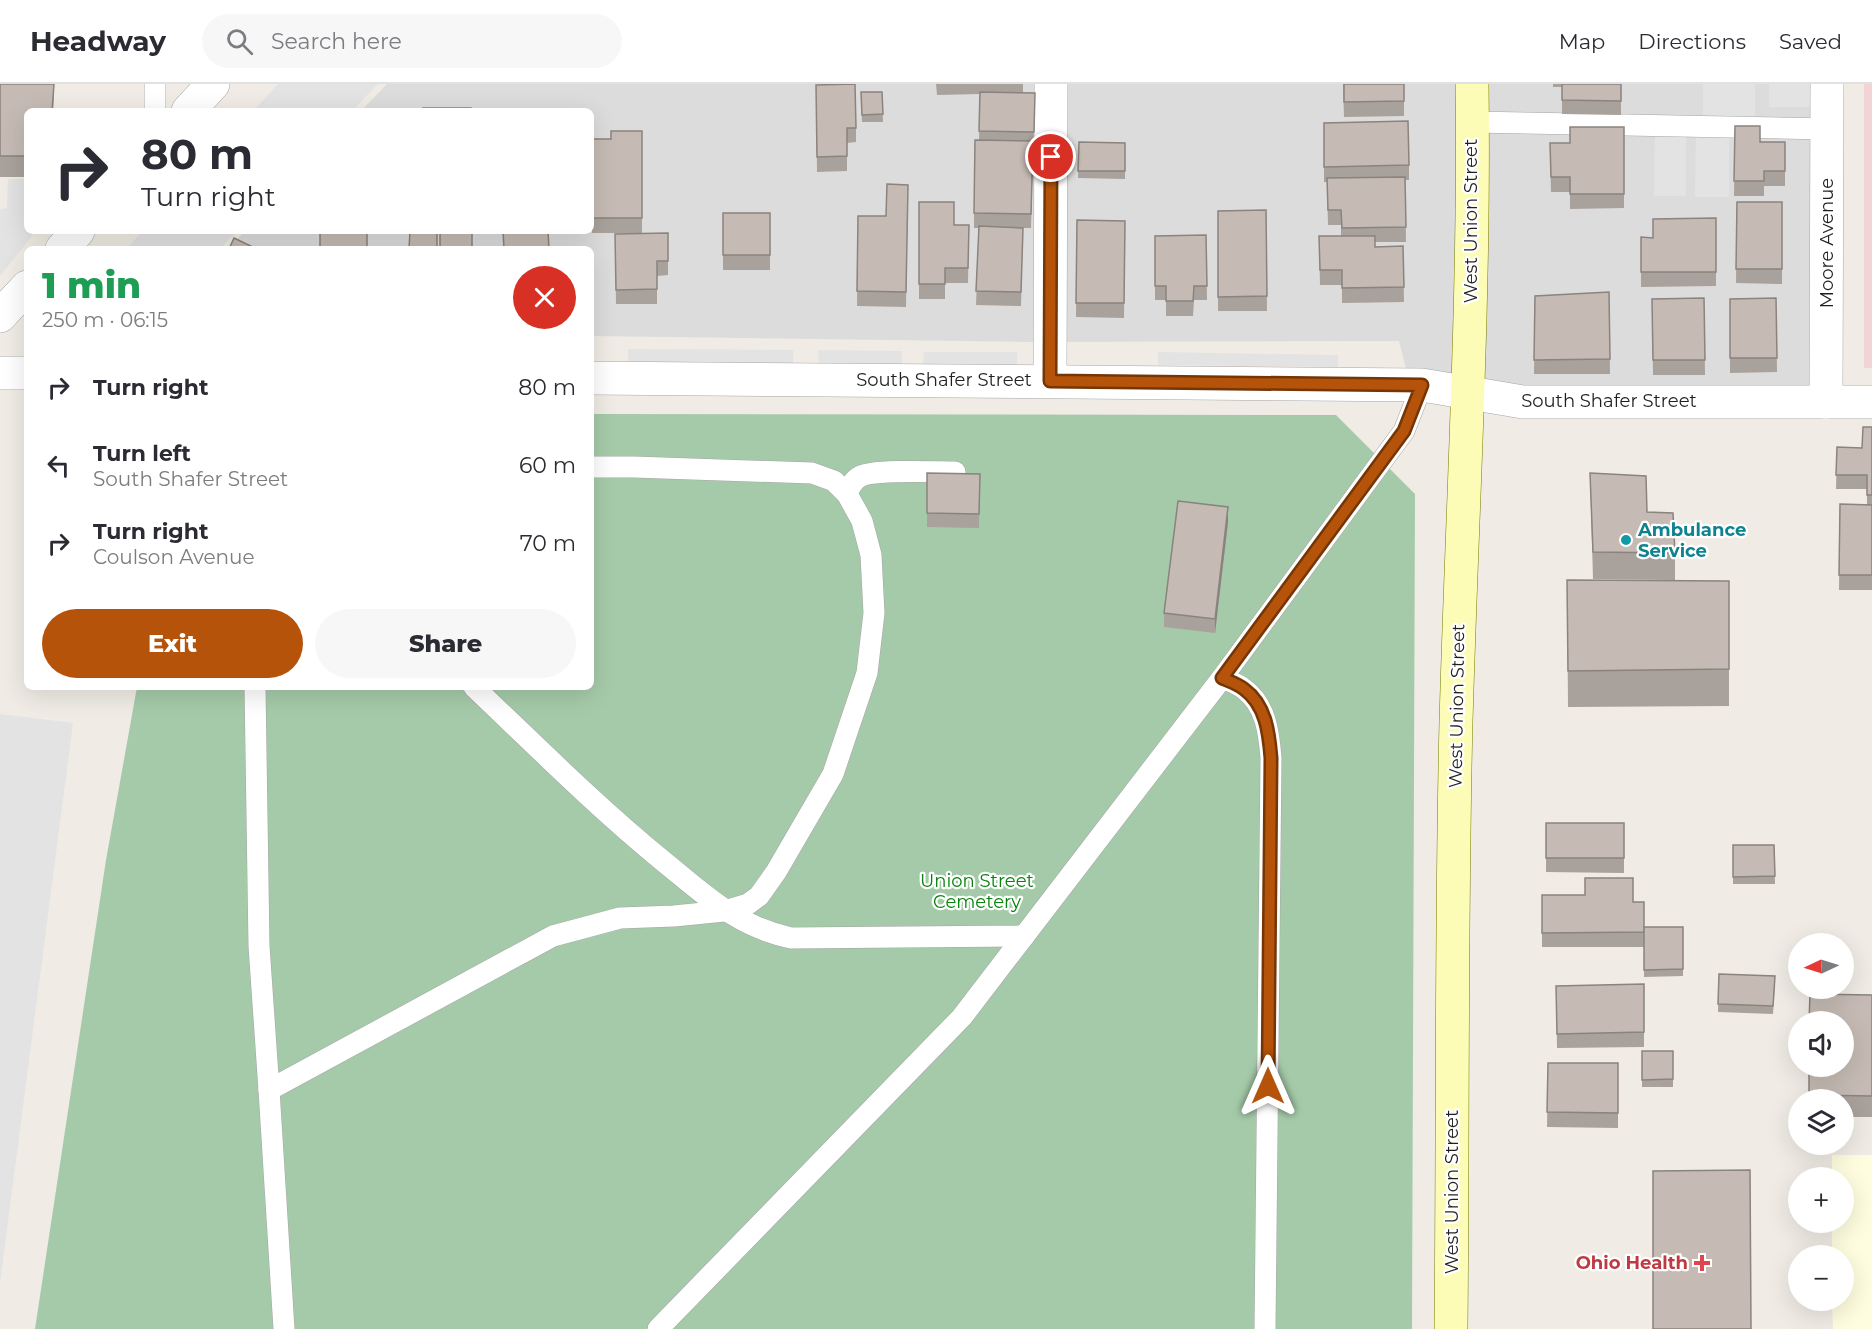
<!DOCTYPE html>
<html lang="en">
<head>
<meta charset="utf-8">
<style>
	:root { --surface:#fff; --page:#f7f7f7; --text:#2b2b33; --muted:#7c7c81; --line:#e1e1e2; --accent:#b45309 }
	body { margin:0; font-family:Montserrat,sans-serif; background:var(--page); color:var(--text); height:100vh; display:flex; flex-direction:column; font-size:22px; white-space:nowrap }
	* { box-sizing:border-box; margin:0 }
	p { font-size:20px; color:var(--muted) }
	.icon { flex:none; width:33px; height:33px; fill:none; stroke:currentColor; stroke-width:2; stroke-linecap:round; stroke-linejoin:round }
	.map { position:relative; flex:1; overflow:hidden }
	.sheet { position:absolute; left:24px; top:162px; width:570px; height:444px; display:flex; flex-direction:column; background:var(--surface); border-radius:9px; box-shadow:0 6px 24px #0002 }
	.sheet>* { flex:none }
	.banner { position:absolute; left:24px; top:24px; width:570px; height:126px; border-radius:9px; box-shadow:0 6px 24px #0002; background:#fff; color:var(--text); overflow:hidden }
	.needle { width:39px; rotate:266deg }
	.fabs { position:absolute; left:1788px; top:849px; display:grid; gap:12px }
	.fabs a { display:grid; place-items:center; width:66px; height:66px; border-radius:50%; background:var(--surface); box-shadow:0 6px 24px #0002; font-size:30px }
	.pin { position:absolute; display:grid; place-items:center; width:51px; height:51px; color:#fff; margin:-26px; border:3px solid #fff; border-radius:50%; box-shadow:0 2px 6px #0007 }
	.me { position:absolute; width:66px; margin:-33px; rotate:0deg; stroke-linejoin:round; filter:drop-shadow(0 0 4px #0008) }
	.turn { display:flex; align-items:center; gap:21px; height:126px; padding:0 18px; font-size:27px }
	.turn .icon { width:78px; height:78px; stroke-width:2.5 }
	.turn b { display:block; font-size:42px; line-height:51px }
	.round { display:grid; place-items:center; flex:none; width:63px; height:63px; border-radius:32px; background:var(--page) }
	.overview { display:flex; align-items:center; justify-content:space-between; height:102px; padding:0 18px }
	h1 { font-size:36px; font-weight:800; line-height:45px; color:#1e9e55 }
	.cta { display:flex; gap:12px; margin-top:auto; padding:12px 18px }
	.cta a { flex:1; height:69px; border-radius:36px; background:var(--accent); color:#fff; font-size:24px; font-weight:800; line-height:69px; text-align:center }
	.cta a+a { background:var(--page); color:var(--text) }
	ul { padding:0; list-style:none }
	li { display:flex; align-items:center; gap:18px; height:78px; padding:0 18px }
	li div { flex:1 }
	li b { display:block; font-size:22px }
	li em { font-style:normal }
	header { display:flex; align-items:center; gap:36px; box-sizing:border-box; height:84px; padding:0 30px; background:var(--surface); border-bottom:2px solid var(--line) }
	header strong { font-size:28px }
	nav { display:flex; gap:33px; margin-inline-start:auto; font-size:21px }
	.search { width:420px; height:54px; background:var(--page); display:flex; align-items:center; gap:15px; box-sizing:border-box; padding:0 21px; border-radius:33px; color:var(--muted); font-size:22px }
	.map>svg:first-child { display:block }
	.residential { fill:#dddcdc }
	.commercial { fill:#f2d4d4 }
	.education { fill:#fffddf }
	.cemetery { fill:#a5caa9 }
	.parking { fill:#e3e3e3 }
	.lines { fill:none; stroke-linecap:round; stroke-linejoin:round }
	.service-casing { stroke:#a6a6a6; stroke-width:22 }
	.minor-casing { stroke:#a6a6a6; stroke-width:34 }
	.tertiary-casing { stroke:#a6a6a6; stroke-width:34 }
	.secondary-casing { stroke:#757c00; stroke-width:34 }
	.service { stroke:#fff; stroke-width:21 }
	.minor { stroke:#fff; stroke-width:33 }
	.tertiary { stroke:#fff; stroke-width:33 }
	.secondary { stroke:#fcfcb7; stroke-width:33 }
	.wall { fill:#a9a19b }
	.shaded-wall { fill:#8a837e }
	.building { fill:#c5bbb4; stroke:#8a837e; stroke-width:1.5 }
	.route-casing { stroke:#753606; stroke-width:15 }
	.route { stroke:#b45309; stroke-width:10 }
	.culture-dot { fill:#0f9aa8; stroke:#fff; stroke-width:2 }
	.health-dot { fill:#e0444e; stroke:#fff; stroke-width:2 }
	.labels { text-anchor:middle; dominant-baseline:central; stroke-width:4.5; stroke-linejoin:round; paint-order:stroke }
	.street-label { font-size:18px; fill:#1f1f1f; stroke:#fff }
	.culture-label { font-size:18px; font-weight:bold; fill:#0d838f; stroke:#fff; text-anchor:start }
	.park-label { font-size:18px; fill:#07840b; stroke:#fff }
	.health-label { font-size:18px; font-weight:bold; fill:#be3a42; stroke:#fff; text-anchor:end }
</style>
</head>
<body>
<header>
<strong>Headway</strong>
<div class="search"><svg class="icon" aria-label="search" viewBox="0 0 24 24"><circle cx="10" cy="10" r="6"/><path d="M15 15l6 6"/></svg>Search here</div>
<nav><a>Map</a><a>Directions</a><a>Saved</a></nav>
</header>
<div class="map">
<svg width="1872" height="1245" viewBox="0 0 1872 1245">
	<rect width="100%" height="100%" fill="#f0ece5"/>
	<path class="residential" d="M387,0h1440l-1,318 -416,-17 -11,-44 -365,1 -443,-6v-87h-363l17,-18h346v-120h-230z"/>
	<rect class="commercial" x="1864" y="0" width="8" height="284"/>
	<path class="education" d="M1832,1071h40v174h-39l-1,-28 12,-1v-44l-12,-1v-32l12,-1v-44l-12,-1z"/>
	<path class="cemetery" d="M591,330l745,1 79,79 -3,835h-1377l71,-469 31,-173h454z"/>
	<g class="parking">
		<path d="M278,0h100l-26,27h-99z"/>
		<path d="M1703,0h52v44h-26v69h-34l1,-70h7z"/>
		<rect x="1769" y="0" width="58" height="23"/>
		<path d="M1655,42l31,1v69h-32z"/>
		<path d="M8,95h19v52h9l-36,45v-67l7,-1z"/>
		<path d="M143,147h94l-17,18h-94z"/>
		<path d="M628,265l165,1v14l-165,-1z"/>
		<path d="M818,266l84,1v13l-83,-1z"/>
		<path d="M924,268h93v14l-94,-1z"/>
		<path d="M1158,268l180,3v12l-180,-2z"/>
		<path d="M0,630l73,9 -73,560z"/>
	</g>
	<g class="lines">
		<g class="service-casing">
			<g id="service">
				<path d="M155,27v-27"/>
				<path d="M1472,38l356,7"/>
				<path d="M847,410c2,-6 7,-15 14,-18 16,-7 74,-4 94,-4"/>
				<path d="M1222,594c7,3 16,6 22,11 22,16 25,44 27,69l-6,571"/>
				<path d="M255,603l4,259 10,144"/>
				<path d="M474,603c62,59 123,120 189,174 42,34 73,65 128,77l233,-2 198,-258 182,-247 18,-46"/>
				<path d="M284,1245l-15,-239 284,-154 67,-18 54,-2 50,-5 24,-7 11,-8 17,-24 57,-98 34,-101 7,-60 -3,-58 -9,-34 -15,-27 -13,-13 -22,-8 -178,-6h-43"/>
				<path d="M658,1245l304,-312 62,-81"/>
			</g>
		</g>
		<g class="minor-casing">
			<g id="minor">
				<path d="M188,27l25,-27"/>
				<path d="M62,165l16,-18"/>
				<path d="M0,232l27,-29"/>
				<path d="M1050,297l1,-297"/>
				<path d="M1826,318l1,-318"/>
			</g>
		</g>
		<g class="tertiary-casing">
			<g id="tertiary">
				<path d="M0,289h27"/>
				<path d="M591,294l831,7 101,17h349"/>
			</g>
		</g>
		<g class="secondary-casing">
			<path id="secondary" d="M1451,1245c2,-202 0,-405 5,-607 6,-213 19,-425 16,-638"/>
		</g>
		<use href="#service" class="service"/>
		<use href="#minor" class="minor"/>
		<use href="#tertiary" class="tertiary"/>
		<use href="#secondary" class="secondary"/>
	</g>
	<g class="wall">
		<path d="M0,0h54l-1,27h-26v66h-27z"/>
		<path d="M936,0h87v9h12l-4,135h-8l-2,78 -45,-1 3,-77h-5v-15l5,-73 1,-46 -43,1z"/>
		<path d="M1343,0l61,17v15l-60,1z"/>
		<path d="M1553,0h68v31l-59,-1v-27h-9z"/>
		<path d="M816,1l40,43v14l-9,1v28l-30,1z"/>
		<path d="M861,8h21l1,30h-21z"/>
		<path d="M1324,39l85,42v15h-4l1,62h-31v5l28,-1 1,56 -62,1v-18h-22l-1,-49h22v-11h-13l-1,-43h-3z"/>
		<path d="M1735,42l25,16h25v44h-21v10h-30z"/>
		<path d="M1624,43v81l-54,1v-17h-19l-1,-49h20z"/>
		<path d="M642,47v102h-50l1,-94h18z"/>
		<path d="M1079,58l46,1v36l-47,-1z"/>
		<path d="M908,101l-2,122 -49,-1 1,-90h28z"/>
		<path d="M919,118l35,23h15l-1,58h-23v16h-26z"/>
		<path d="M1737,118h45v82l-46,-1z"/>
		<path d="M1266,126l1,101h-49v-100z"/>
		<rect x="723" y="129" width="47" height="57"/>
		<path d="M1716,134v68l-75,1v-50l12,1z"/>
		<path d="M1077,136l48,1 -1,97 -48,-1z"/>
		<path d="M668,149v42l-11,1v28h-41l-1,-70z"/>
		<path d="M1206,151l1,65h-13l-1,16h-27v-16h-11v-64z"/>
		<path d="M1609,208l1,82h-76l1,-78z"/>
		<path d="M1704,214l1,77h-52l-1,-76z"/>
		<path d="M1776,214l1,74 -47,1v-74z"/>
		<path d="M1872,343v163h-33l1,-86 27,1v-16h-31l1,-42 25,1z"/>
		<path d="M927,389l53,1 -1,54 -52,-1z"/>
		<path d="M1590,389l57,39 28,41v27l-82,-1z"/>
		<path d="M1228,438l-13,111 -51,-6v-14z"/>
		<path d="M1567,496l162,1v125l-161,1z"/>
		<path d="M1546,739h78v50l-78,-1z"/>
		<path d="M1733,761h41l1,39h-42z"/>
		<path d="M1542,811l91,7 11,25h39v49l-39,1v-30h-102z"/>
		<path d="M1719,890l56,10 -2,30 -55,-2z"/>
		<path d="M1644,900v63l-87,1 -1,-62z"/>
		<path d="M1872,911v122h-28v-17h-35v-34z"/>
		<rect x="1642" y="967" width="31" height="36"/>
		<path d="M1548,979h70v65l-71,-1z"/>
	</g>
	<g class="shaded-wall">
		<path d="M54,0l-1,27h-1z"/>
		<path d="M1228,423v15l-13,111v-14z"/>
	</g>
	<g class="building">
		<path d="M0,0h54l-2,27h-25v45h-27z"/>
		<path d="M855,0l1,44h-9v28l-30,1 -1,-72z"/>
		<path d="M1344,0h60v17l-60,1z"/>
		<path d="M1562,0h59v17l-59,-1z"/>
		<path d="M861,8h21l1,22 -21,1z"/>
		<path d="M980,8l55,1 -1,39 -55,-1z"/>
		<rect x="423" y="24" width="48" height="3"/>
		<path d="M1408,37l1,44 -85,2v-44z"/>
		<path d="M1735,42h25v16h25v29h-21v10h-30z"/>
		<path d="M1570,43h54v67h-54v-17h-19l-1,-34h20z"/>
		<path d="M611,47h31v87h-50l1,-79h18z"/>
		<path d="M975,56l58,1 -2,73 -57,-1z"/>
		<path d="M1079,58l46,1v28h-47z"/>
		<path d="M1405,93l1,50 -64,1 -1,-18h-13l-1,-32z"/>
		<path d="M887,100l21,1 -2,107 -49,-1 1,-75h28z"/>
		<path d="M919,118h35v23h15l-1,43h-23v16h-26z"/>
		<path d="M1737,118h45v67h-46z"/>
		<path d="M1266,126l1,86 -49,1v-86z"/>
		<rect x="723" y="129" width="47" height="42"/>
		<path d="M1716,134v54h-75v-35l12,1v-19z"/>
		<path d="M1077,136l48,1 -1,82h-48z"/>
		<path d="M979,142l44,2 -2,64 -45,-1z"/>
		<rect x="320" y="147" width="47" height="18"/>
		<path d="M410,147h27v18h-28z"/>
		<rect x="440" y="147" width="32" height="18"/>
		<path d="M503,147h45l1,18h-45z"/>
		<path d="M668,149v28h-11v28l-41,1 -1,-56z"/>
		<path d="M1206,151l1,51h-13l-1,15h-27v-15h-11v-50z"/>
		<path d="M1319,152h56v11l28,-1 1,41 -62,1v-18h-22z"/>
		<path d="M234,154l19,9 -1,2h-23z"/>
		<path d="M1609,208l1,67 -76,1 1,-64z"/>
		<path d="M1704,214l1,62h-52l-1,-61z"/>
		<path d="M1776,214l1,60h-47v-59z"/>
		<path d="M1863,343h9v68h-5v-20h-31l1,-28 25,1z"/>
		<path d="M927,389l53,1 -1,40 -52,-1z"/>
		<path d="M1590,389l56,3 1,36 26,1 2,40 -82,-1z"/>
		<path d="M1178,417l50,6 -13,112 -51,-6z"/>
		<path d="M1840,420l32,1v70h-33z"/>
		<path d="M1567,496l162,1v88l-161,2z"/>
		<rect x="1546" y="739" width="78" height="35"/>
		<path d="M1733,761h41l1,31 -42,1z"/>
		<path d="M1585,794h48v24h11v30l-102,1v-38h43z"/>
		<path d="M1644,843h39v42l-39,1z"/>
		<path d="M1719,890l56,2 -2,30 -55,-2z"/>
		<path d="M1644,900v48l-87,2 -1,-48z"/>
		<path d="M1810,910l62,1v101l-63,-1v-29h35v-44h-35z"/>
		<path d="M1642,967h31v28l-31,1z"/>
		<path d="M1548,979h70v50l-71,-1z"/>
		<path d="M1750,1086l1,159h-98v-158z"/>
	</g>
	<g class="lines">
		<g class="route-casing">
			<path id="route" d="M1051,73l-1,224 372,4 -18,46 -182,247c7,3 16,6 22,11 22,16 25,44 27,69l-3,328"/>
		</g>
		<use href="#route" class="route"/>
	</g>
	<circle class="culture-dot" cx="1626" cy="456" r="6"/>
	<path class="health-dot" d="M1699 1170h6v6h6v6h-6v6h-6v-6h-6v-6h6z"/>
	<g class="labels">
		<g class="street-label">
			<text transform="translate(1471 137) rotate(-90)">West Union Street</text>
			<text transform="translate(1827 159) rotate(-90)">Moore Avenue</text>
			<text x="944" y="296">South Shafer Street</text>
			<text x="1609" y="317">South Shafer Street</text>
			<text transform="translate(1457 622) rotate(-89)">West Union Street</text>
			<text transform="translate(1452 1108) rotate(-90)">West Union Street</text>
		</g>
		<g class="culture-label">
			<text x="1638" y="446">Ambulance<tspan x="1638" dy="21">Service</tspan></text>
		</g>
		<g class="park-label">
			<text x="977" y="797">Union Street<tspan x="977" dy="21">Cemetery</tspan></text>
		</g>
		<g class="health-label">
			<text x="1688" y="1179">Ohio Health</text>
		</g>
	</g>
</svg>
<div class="fabs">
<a><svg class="needle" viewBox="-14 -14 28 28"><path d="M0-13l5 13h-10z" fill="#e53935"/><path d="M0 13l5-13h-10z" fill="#7c7c81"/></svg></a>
<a><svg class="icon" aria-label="sound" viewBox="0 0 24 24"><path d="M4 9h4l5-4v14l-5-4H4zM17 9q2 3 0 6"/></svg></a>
<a><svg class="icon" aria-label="layers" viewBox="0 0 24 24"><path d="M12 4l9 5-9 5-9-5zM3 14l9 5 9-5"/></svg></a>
<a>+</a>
<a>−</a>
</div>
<div class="pin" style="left:1051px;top:73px;background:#d93025"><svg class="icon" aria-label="arrive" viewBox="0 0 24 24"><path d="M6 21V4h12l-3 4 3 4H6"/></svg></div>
<svg class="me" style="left:1268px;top:1002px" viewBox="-20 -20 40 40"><path d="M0-17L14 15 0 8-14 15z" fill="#b45309" stroke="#fff" stroke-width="4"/></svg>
<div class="banner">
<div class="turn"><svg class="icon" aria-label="right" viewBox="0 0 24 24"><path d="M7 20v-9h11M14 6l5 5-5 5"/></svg><div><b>80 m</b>Turn right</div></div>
</div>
<section class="sheet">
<div class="overview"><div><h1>1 min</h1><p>250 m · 06:15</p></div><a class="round" style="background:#d93025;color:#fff"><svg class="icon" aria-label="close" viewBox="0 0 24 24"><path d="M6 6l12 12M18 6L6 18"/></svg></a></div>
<ul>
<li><svg class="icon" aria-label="right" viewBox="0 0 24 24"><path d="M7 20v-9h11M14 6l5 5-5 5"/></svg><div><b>Turn right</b></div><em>80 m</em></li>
<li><svg class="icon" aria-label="left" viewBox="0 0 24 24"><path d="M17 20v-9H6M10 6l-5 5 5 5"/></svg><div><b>Turn left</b><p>South Shafer Street</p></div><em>60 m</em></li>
<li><svg class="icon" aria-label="right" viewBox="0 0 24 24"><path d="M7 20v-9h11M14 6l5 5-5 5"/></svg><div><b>Turn right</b><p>Coulson Avenue</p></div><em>70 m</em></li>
</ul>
<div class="cta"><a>Exit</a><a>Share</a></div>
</section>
</div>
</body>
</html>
